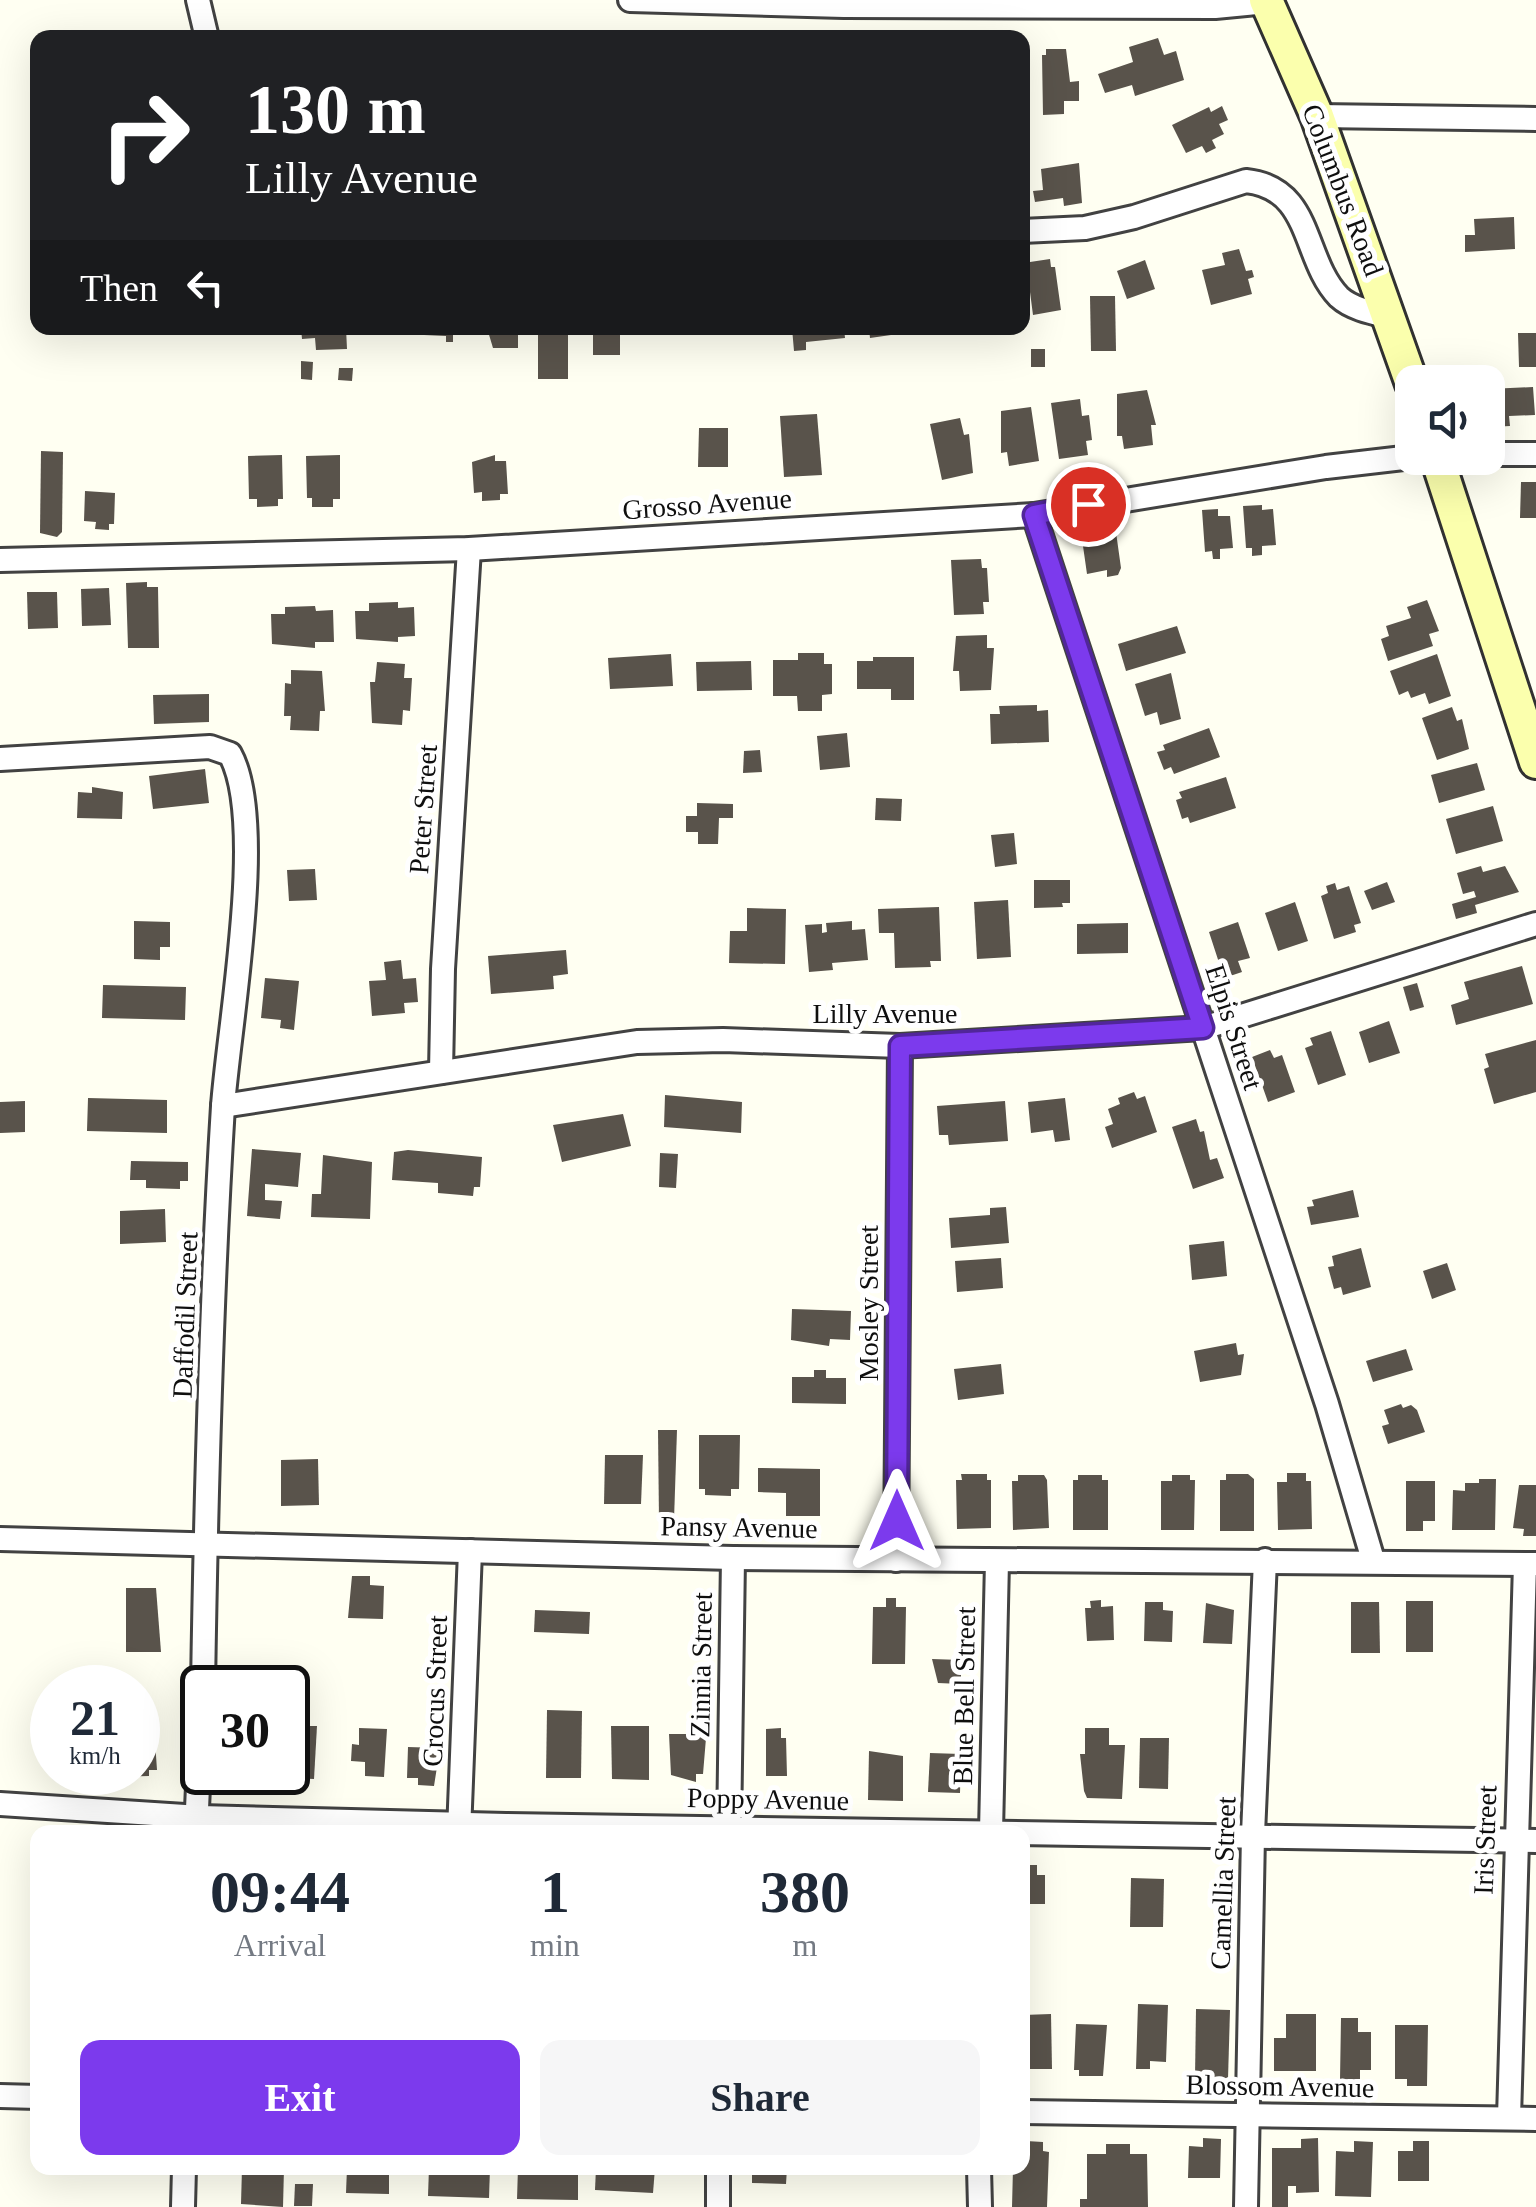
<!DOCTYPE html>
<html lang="en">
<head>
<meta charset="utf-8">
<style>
	:root { --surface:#fff; --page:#f6f6f7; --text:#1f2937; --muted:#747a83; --accent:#7c3aed }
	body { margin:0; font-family:Georgia,serif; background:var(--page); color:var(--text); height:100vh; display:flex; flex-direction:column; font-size:38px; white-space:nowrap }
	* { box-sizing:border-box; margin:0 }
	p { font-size:32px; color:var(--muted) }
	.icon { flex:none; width:55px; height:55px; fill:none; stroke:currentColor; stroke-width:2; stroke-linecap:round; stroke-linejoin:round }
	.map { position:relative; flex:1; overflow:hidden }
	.sheet { position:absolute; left:30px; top:1825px; width:1000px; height:350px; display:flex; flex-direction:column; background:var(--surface); border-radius:20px; box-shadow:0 10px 40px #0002 }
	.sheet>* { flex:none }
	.guide { position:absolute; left:30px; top:30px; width:1000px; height:305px; border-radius:20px; box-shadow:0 10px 40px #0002; background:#202124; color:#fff; overflow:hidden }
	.fabs { position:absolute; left:1395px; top:365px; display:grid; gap:20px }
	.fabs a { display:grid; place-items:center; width:110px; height:110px; border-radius:20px; background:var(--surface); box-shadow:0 10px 40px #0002; font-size:50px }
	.speed { position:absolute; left:30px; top:1665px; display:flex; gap:20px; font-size:50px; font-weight:700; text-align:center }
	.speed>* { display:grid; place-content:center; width:130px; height:130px; border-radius:50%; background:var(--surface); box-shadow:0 10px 40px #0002; line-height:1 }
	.speed small { font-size:25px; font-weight:400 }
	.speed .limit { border:5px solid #111; border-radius:15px; background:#fff; color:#111 }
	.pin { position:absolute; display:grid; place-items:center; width:85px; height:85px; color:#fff; margin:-42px; border:5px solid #fff; border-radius:50%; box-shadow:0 2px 10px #0007 }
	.me { position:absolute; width:110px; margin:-55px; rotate:0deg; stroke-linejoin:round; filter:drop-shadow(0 0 8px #0008) }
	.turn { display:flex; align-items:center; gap:35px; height:210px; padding:0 50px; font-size:45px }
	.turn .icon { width:130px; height:130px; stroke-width:2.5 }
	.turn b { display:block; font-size:70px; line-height:85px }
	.then { display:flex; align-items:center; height:95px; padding:0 50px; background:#0003; gap:20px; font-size:38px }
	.eta { display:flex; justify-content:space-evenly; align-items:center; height:170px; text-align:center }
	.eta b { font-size:60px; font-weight:700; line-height:70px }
	.cta { display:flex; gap:20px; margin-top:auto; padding:20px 50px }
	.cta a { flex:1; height:115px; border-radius:20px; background:var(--accent); color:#fff; font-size:40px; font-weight:700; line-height:115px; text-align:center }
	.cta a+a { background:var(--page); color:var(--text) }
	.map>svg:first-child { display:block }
	.building { fill:#59534b }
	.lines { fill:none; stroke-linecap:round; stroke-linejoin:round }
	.street-casing { stroke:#424242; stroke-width:28 }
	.secondary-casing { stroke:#313131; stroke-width:38 }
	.street { stroke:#fff; stroke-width:22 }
	.secondary { stroke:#fbffad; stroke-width:32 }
	.route-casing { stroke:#51269a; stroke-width:25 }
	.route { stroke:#7c3aed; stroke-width:18 }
	.labels { text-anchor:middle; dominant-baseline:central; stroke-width:10; stroke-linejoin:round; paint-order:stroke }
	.street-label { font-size:28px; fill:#0f0f0f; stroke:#fff }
</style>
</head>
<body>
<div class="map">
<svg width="1536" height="2207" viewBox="0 0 1536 2207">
	<rect width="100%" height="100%" fill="#fffff2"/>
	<g class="building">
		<path d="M1158,38l6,17 12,-4 8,29 -49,16 -3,-11 -27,8 -7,-19 35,-12 -4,-15z"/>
		<path d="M1046,49h20l4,33 9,-1v20h-15v13l-21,1 -1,-60h4z"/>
		<path d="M1022,79h4l1,30 -5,1z"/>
		<path d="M1222,106l6,14 -9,4 5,10 -12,6 4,8 -10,5 -4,-7 -16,7 -14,-28 37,-18 2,5z"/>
		<path d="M1079,163l3,40 -18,3 -1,-8 -28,4 -2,-11 10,-1 -2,-21z"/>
		<path d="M1514,217l1,32 -50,3v-17h10l-1,-16z"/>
		<path d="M1239,249l7,22 6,-1 2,7 -6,2 4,15 -41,11 -9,-35 23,-5 -3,-12z"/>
		<path d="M1050,259l1,8h4l6,43 -28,5 -6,-46 3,-7z"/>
		<path d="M1145,260l10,29 -28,10 -10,-28z"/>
		<path d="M1090,296h25l1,55h-25z"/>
		<path d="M301,328h45l1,21 -31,1 -1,-12 -13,1z"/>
		<path d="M424,328h29v14h-7v-6l-22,-1z"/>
		<path d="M487,328h31v20h-25z"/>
		<rect x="538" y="328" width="30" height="51"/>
		<rect x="593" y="328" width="27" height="27"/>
		<path d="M792,328h52l1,10 -39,4v8l-12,1z"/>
		<path d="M869,328h36v5l-35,5z"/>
		<path d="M1518,333h18v34h-17z"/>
		<rect x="1031" y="349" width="14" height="18"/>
		<path d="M301,361l12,1 -1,18 -11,-1z"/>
		<path d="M339,368h14l-1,13 -14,-1z"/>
		<path d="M1533,387l2,28 -26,1 1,10 -19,1 -2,-38z"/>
		<path d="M1147,390l9,35h-5l2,20 -29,4 -2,-13h-5v-42z"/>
		<path d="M1080,399l2,17 7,-1 3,25 -6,1 2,14 -29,4 -8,-56z"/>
		<path d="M1031,407l8,54 -30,5 -2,-14 -6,1v-42z"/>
		<path d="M817,414l5,61 -38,2 -4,-61z"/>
		<path d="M960,418l4,17 5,-1 4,39 -31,7 -12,-56z"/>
		<path d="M699,428h29v39h-30z"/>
		<path d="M41,451l22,1 -1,80 -5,5 -17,-4z"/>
		<path d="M282,455l1,44h-5v7l-21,1v-8h-8l-1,-43z"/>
		<path d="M340,455v44h-7v8h-21v-9h-5l-1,-42z"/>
		<path d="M495,455v6h11l2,33h-8v6l-18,1v-9l-8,1 -2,-31z"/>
		<path d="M1521,482h15v36h-16z"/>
		<path d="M85,491l30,2 -1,31h-5v6l-14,-1 1,-7 -12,-1z"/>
		<path d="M1262,505v5l11,-1 3,36 -14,1v9l-10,1v-8h-6l-3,-42z"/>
		<path d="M1218,509v7h12l3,32 -13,1v10h-7l-1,-8 -7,1 -3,-42z"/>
		<path d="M1110,521l5,4 6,43 -3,7 -11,2v-7l-20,4 -6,-42 4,-8z"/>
		<path d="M981,559l1,9h5l2,34h-6l1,12 -30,1 -3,-55z"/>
		<path d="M147,582v5h11l1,61h-31l-2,-65z"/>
		<path d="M109,588l2,37 -29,1 -1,-37z"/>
		<path d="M27,592h30l1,36 -30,1z"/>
		<path d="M1427,600l12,31 -10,3 4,12 -45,15 -7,-22 8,-3 -3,-10 25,-8 -4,-11z"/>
		<path d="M398,602v6l16,-1 1,29 -17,1v5l-42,-3 -1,-28h14v-8z"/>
		<path d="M315,606l1,5 17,-1 1,32h-19v6l-43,-4 -1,-30h14v-7z"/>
		<path d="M1177,626l9,27 -60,18 -8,-27z"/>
		<path d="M987,635v13h7l-3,42 -31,1 -1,-20h-6l3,-35z"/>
		<path d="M798,653h26v11h8v30l-10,1v16h-24l-1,-15h-24v-36h25z"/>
		<path d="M671,654l2,32 -63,3 -2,-31z"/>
		<path d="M1437,654l14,42 -22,8 -4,-11 -14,5 -3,-7 -9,4 -9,-24z"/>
		<path d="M873,657h41v43h-23v-11h-34v-28h16z"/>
		<path d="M751,661l1,29 -55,1 -1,-29z"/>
		<path d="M377,662l28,2 -1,14h8l-2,33 -7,-1 -1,15 -30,-2 -2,-41h5z"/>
		<path d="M291,670l31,1 3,40h-5l-1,20 -29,-1 1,-14h-7l1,-33 6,1z"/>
		<path d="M1171,673l10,46 -21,6 -3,-13 -12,4 -10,-32z"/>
		<path d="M209,694v28l-55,2 -1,-29z"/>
		<path d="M1037,705v6l11,-1 1,32 -58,2 -1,-30h10l-1,-8z"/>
		<path d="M1452,707l5,14 5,-2 7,30 -32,11 -15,-42z"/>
		<path d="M1209,728l11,29 -46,17 -3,-7 -7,3 -7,-18 8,-2 -2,-5z"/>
		<path d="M847,733l3,34 -30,3 -3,-34z"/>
		<path d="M760,750l2,22 -19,1 1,-22z"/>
		<path d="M1477,763l8,27 -46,13 -8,-28z"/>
		<path d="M205,769l4,34 -56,6 -4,-33z"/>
		<path d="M1226,777l10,31 -46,15 -2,-6 -6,2 -6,-19 6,-2 -3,-6z"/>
		<path d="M92,787l31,5 -1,27 -45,-1 1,-26 14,1z"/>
		<path d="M876,798l26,1 -1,22 -26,-1z"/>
		<path d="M697,803l36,1v14h-14l-1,26h-20v-12h-12v-16h11z"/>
		<path d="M1493,806l10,35 -47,13 -10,-35z"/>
		<path d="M1014,833l3,31 -22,3 -4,-32z"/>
		<path d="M1481,866l2,6 22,-6 14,26 -44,13 2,8 -21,6 -4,-15 24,-7 -2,-6 -11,3 -6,-21z"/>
		<path d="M315,869l2,31 -28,1 -2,-31z"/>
		<path d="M1034,880h36v23h-8l1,4 -29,1z"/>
		<path d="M1387,882l8,20 -23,8 -8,-19z"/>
		<path d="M1335,883l2,7 12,-4 12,37 -7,2 2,7 -22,7 -13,-43 7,-3 -2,-7z"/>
		<path d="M1008,900l3,57 -34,2 -3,-57z"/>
		<path d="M1295,902l13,39 -30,10 -13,-38z"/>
		<path d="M939,907l2,54h-11l1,6 -36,1 -1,-35h-15l-1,-24z"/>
		<path d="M747,908l39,1 -1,55 -56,-1 1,-32h17z"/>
		<path d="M134,921l36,1v25h-10v13l-26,-1z"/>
		<path d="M852,921v9l13,-1 3,31 -36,3 1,7 -24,2 -4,-47 17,-1v9l5,-1 -1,-9z"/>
		<path d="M1238,922l12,36 -12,3 4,11 -18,6 -15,-46z"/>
		<path d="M1128,923v30l-51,1v-30z"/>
		<path d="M566,950l2,24 -15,2 1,13 -63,5 -3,-38z"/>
		<path d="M401,960l2,19 13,-1 2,24 -14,1 1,10 -33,3 -3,-35 17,-1 -2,-18z"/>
		<path d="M1522,966l11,38 -77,21 -5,-20 18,-6 -5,-17z"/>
		<path d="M265,978l34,3 -5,49 -14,-2 1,-8 -20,-2z"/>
		<path d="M1417,983l7,24 -14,4 -7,-24z"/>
		<path d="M103,985l83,2 -1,33 -83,-2z"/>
		<path d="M1389,1021l11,32 -31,10 -10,-31z"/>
		<path d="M1331,1031l15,44 -28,10 -13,-37 8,-3 -3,-7z"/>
		<path d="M1536,1040v52l-42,12 -10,-35 5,-2 -4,-13z"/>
		<path d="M1270,1050l4,8 8,-3 13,37 -27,10 -16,-45z"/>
		<path d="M1134,1092l3,7 8,-3 12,36 -45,16 -7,-21 8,-3 -5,-15 12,-5 -2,-6z"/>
		<path d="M665,1095l77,7 -1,31 -77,-6z"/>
		<path d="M88,1098l79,2v33l-80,-2z"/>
		<path d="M1065,1098l5,42 -15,2 -2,-12 -22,3 -3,-31z"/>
		<path d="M25,1101v31l-25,1v-31z"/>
		<path d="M1005,1101l3,40 -59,4 -1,-10h-9l-2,-29z"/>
		<path d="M623,1114l8,32 -69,16 -9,-37z"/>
		<path d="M1196,1119l4,13 4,-1 6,29 7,-2 7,20 -31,11 -21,-62z"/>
		<path d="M252,1149l49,4 -3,34 -33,-3v16l17,1 -2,18 -33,-3z"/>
		<path d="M408,1150l74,7 -2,30h-6l-1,9 -35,-3v-10l-46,-3 2,-28z"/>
		<path d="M660,1153l18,1 -2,34 -17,-1z"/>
		<path d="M323,1155l49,7 -2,57 -59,-2 1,-23h9z"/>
		<path d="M131,1161l57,1v19h-8v8l-34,-1v-8h-16z"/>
		<path d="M1353,1190l6,27 -48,8 -4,-18 7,-1 -2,-6z"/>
		<path d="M1006,1207l3,36 -58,5 -2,-30 41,-3v-7z"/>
		<path d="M165,1209l1,33 -46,2v-33z"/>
		<path d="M1224,1241l3,35 -35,4 -3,-35z"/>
		<path d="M1361,1248l10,39 -28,8 -2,-8 -7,2 -6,-22 6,-1 -2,-10z"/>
		<path d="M1001,1258l2,30 -46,4 -2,-31z"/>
		<path d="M1447,1263l9,27 -24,9 -9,-28z"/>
		<path d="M792,1309l59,2 -1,29 -20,-1 -1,7 -38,-6z"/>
		<path d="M1236,1343l2,12 6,-1 -3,21 -41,7 -6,-31z"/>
		<path d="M1406,1349l7,21 -40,12 -7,-21z"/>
		<path d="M1001,1364l3,30 -46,6 -4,-31z"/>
		<path d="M814,1370h12v8h20v26l-54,-1v-26h22z"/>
		<path d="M1401,1404l2,4 8,-3 6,5 8,22 -37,12 -6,-18 7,-2 -5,-14z"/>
		<path d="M658,1430h19l-3,90 -15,1z"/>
		<path d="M699,1435h41l-1,54h-8v7l-26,-1v-6h-6z"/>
		<path d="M605,1455h38l-2,49h-37z"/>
		<path d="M318,1459l1,46 -38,1v-46z"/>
		<path d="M758,1468l62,1v47h-34v-23l-28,-1z"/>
		<path d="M1287,1473h19v8h5l1,48 -34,1 -1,-48h10z"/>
		<path d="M961,1474h26v6h4v48l-34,1 -1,-49h6z"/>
		<path d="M1226,1474h22l6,5v52h-34v-51h6z"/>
		<path d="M1018,1475h26l3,5 2,48 -36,2 -1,-49h6z"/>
		<path d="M1078,1475h24v5h6v50h-35v-50h5z"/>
		<path d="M1172,1475h18v5h5l-1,50h-33v-49h11z"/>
		<path d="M1479,1479h17l-1,51h-43l1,-40 12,1v-8h14z"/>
		<path d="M1406,1481h29v40h-12v10h-17z"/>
		<path d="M1519,1485h17v51h-13l1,-7 -11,-1z"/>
		<path d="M352,1576h18v9l14,1 -1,33 -35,-1z"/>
		<path d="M126,1588h30l5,64h-35z"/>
		<path d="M886,1598h10v9h10l-1,57h-33l1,-57h13z"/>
		<path d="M1101,1600v7l12,-1 1,34 -27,1 -2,-33h6l-1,-7z"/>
		<rect x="1406" y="1601" width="27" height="51"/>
		<path d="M1145,1602h18v8l10,1 -1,31 -28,-1z"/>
		<path d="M1351,1602h28l1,51h-29z"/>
		<path d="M1206,1603l28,7 -2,34 -29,-1z"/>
		<path d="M535,1610l55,2 -1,22 -55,-2z"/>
		<path d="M932,1659l29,1v24l-23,-1z"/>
		<path d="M547,1710l35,1 -1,67h-35z"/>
		<path d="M288,1726h29l-3,53 -23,-1 -3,-6z"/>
		<path d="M611,1726h38v54l-37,-1z"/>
		<path d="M687,1726h20l-4,48h-7v8l-25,-7 -2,-41h18z"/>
		<path d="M359,1728l28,1 -3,48 -19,-1v-14l-14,-1 1,-17 7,1z"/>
		<path d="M781,1728v10h5l1,38h-21v-47z"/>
		<path d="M1085,1728h24v17h16l-3,54 -35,-1 -3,-7 -4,-37h5z"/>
		<path d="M1140,1738h29l-1,51 -29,-1z"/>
		<path d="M138,1741h17l2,29h-8v6l-37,1v-5h26z"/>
		<path d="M408,1747l32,1 -6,38 -16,-1v-7h-11z"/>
		<path d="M869,1751l34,5v45l-35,-1z"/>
		<path d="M930,1753l31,1 -1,39 -32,-1z"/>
		<path d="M238,1772h27l-1,6 -26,-1z"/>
		<path d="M1025,1865h12v10h8v29h-23z"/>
		<path d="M1131,1878l33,1 -1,48h-33z"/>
		<path d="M1138,2004l30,1 -2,57 -16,-1v8h-14z"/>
		<path d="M1196,2009l34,1 -2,69 -33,-1z"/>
		<path d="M1051,2014l1,55h-28l-1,-54z"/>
		<path d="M1286,2014h30v57h-42v-33h12z"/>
		<path d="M1341,2018h17v14h13v38h-11v10h-20z"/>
		<path d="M1076,2024l31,1 -4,51h-24v-6h-5z"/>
		<path d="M1395,2025h33l-1,61h-20v-7h-12z"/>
		<path d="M1203,2138l18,1 -1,39h-32l1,-32 14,1z"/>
		<path d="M1318,2138l1,54 -23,1v-7h-8v21h-16v-59h29v-9z"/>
		<path d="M1026,2141l17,1v9l6,1 -2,55h-35l1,-39h9z"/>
		<path d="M1354,2141l19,1 -2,55 -36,-1 1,-45 18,1z"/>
		<path d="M1413,2141h16v40h-31v-30h15z"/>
		<path d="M1106,2144h24v10h17l1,53h-68v-8h7v-45h19z"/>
		<path d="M242,2168h42l-1,39 -42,-3z"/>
		<path d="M347,2168h42v26l-43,-1z"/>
		<path d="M429,2168h61l-1,30 -61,-2z"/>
		<path d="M518,2168h60v32l-61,-1z"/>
		<path d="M596,2168h59l-2,25 -58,-3z"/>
		<path d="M752,2168h35l-1,16 -34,-1z"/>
		<path d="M295,2184h18l-1,22h-18z"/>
	</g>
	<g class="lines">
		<g class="street-casing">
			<g id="street">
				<path d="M198,0l9,38"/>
				<path d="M630,0l214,6 371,1 52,-5"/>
				<path d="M1317,116l219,3"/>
				<path d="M1022,231l63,-3 49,-11 112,-36c67,7 56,78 93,116 13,12 35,16 52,20"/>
				<path d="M1488,454h48"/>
				<path d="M1034,515l293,889 46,156"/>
				<path d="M0,560l469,-11 565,-34 292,-48 86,-10"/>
				<path d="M0,759l210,-12 20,7c37,67 -1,269 -7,352 -12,193 -17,388 -20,582"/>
				<path d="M441,1072l2,-103 26,-420"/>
				<path d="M223,1106l414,-64 86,-2 177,6 303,-18 333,-104"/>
				<path d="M0,1539l733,19 803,6"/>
				<path d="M896,1560l4,-514"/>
				<path d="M0,1804l200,13 306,8 1030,16"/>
				<path d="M196,1832l6,-138"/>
				<path d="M459,1832l11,-281"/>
				<path d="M729,1832l4,-274"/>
				<path d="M991,1832l6,-271"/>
				<path d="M0,2096l38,1"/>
				<path d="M1022,2112l514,7"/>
				<path d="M1509,2118l16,-554"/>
				<path d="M979,2168l1,39"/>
				<path d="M183,2207l1,-39"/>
				<path d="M718,2207v-39"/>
				<path d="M1246,2207l7,-373 12,-274"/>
			</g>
		</g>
		<g class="secondary-casing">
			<g id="secondary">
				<path d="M1266,0l51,116 95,268"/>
				<path d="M1437,458l99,304"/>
			</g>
		</g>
		<use href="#street" class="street"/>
		<use href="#secondary" class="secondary"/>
	</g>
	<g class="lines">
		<g class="route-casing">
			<path id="route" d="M897,1521l3,-475 303,-18 -169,-513 54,-11"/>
		</g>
		<use href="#route" class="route"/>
	</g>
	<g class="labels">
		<g class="street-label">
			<text transform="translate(1343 190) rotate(69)">Columbus Road</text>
			<text transform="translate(707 504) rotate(-4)">Grosso Avenue</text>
			<text transform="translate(423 809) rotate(-86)">Peter Street</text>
			<text x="885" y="1013">Lilly Avenue</text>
			<text transform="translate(1234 1027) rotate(72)">Elpis Street</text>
			<text transform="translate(868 1303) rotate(-90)">Mosley Street</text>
			<text transform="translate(185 1315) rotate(-88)">Daffodil Street</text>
			<text transform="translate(739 1527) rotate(1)">Pansy Avenue</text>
			<text transform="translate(701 1665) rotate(-89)">Zinnia Street</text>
			<text transform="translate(435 1691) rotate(-88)">Crocus Street</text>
			<text transform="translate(964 1696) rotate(-89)">Blue Bell Street</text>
			<text transform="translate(768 1799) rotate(1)">Poppy Avenue</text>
			<text transform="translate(1485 1840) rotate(-88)">Iris Street</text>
			<text transform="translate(1223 1883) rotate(-88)">Camellia Street</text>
			<text transform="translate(1280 2086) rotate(1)">Blossom Avenue</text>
		</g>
	</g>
</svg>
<div class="fabs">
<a><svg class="icon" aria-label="sound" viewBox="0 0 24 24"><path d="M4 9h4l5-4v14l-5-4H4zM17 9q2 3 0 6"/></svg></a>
</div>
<div class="speed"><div>21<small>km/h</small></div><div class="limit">30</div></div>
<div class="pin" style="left:1088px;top:504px;background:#d93025"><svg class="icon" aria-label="arrive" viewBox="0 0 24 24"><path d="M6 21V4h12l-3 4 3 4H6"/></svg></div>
<svg class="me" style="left:897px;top:1521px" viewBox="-20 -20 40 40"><path d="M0-17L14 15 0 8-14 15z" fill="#7c3aed" stroke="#fff" stroke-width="4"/></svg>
<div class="guide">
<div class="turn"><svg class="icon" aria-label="right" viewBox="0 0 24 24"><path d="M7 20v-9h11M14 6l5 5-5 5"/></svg><div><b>130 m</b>Lilly Avenue</div></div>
<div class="then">Then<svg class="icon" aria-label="left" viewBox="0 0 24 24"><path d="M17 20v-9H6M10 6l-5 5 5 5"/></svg></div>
</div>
<section class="sheet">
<div class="eta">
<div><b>09:44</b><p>Arrival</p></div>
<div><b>1</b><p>min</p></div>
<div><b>380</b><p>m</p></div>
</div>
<div class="cta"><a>Exit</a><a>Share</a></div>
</section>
</div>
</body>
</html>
